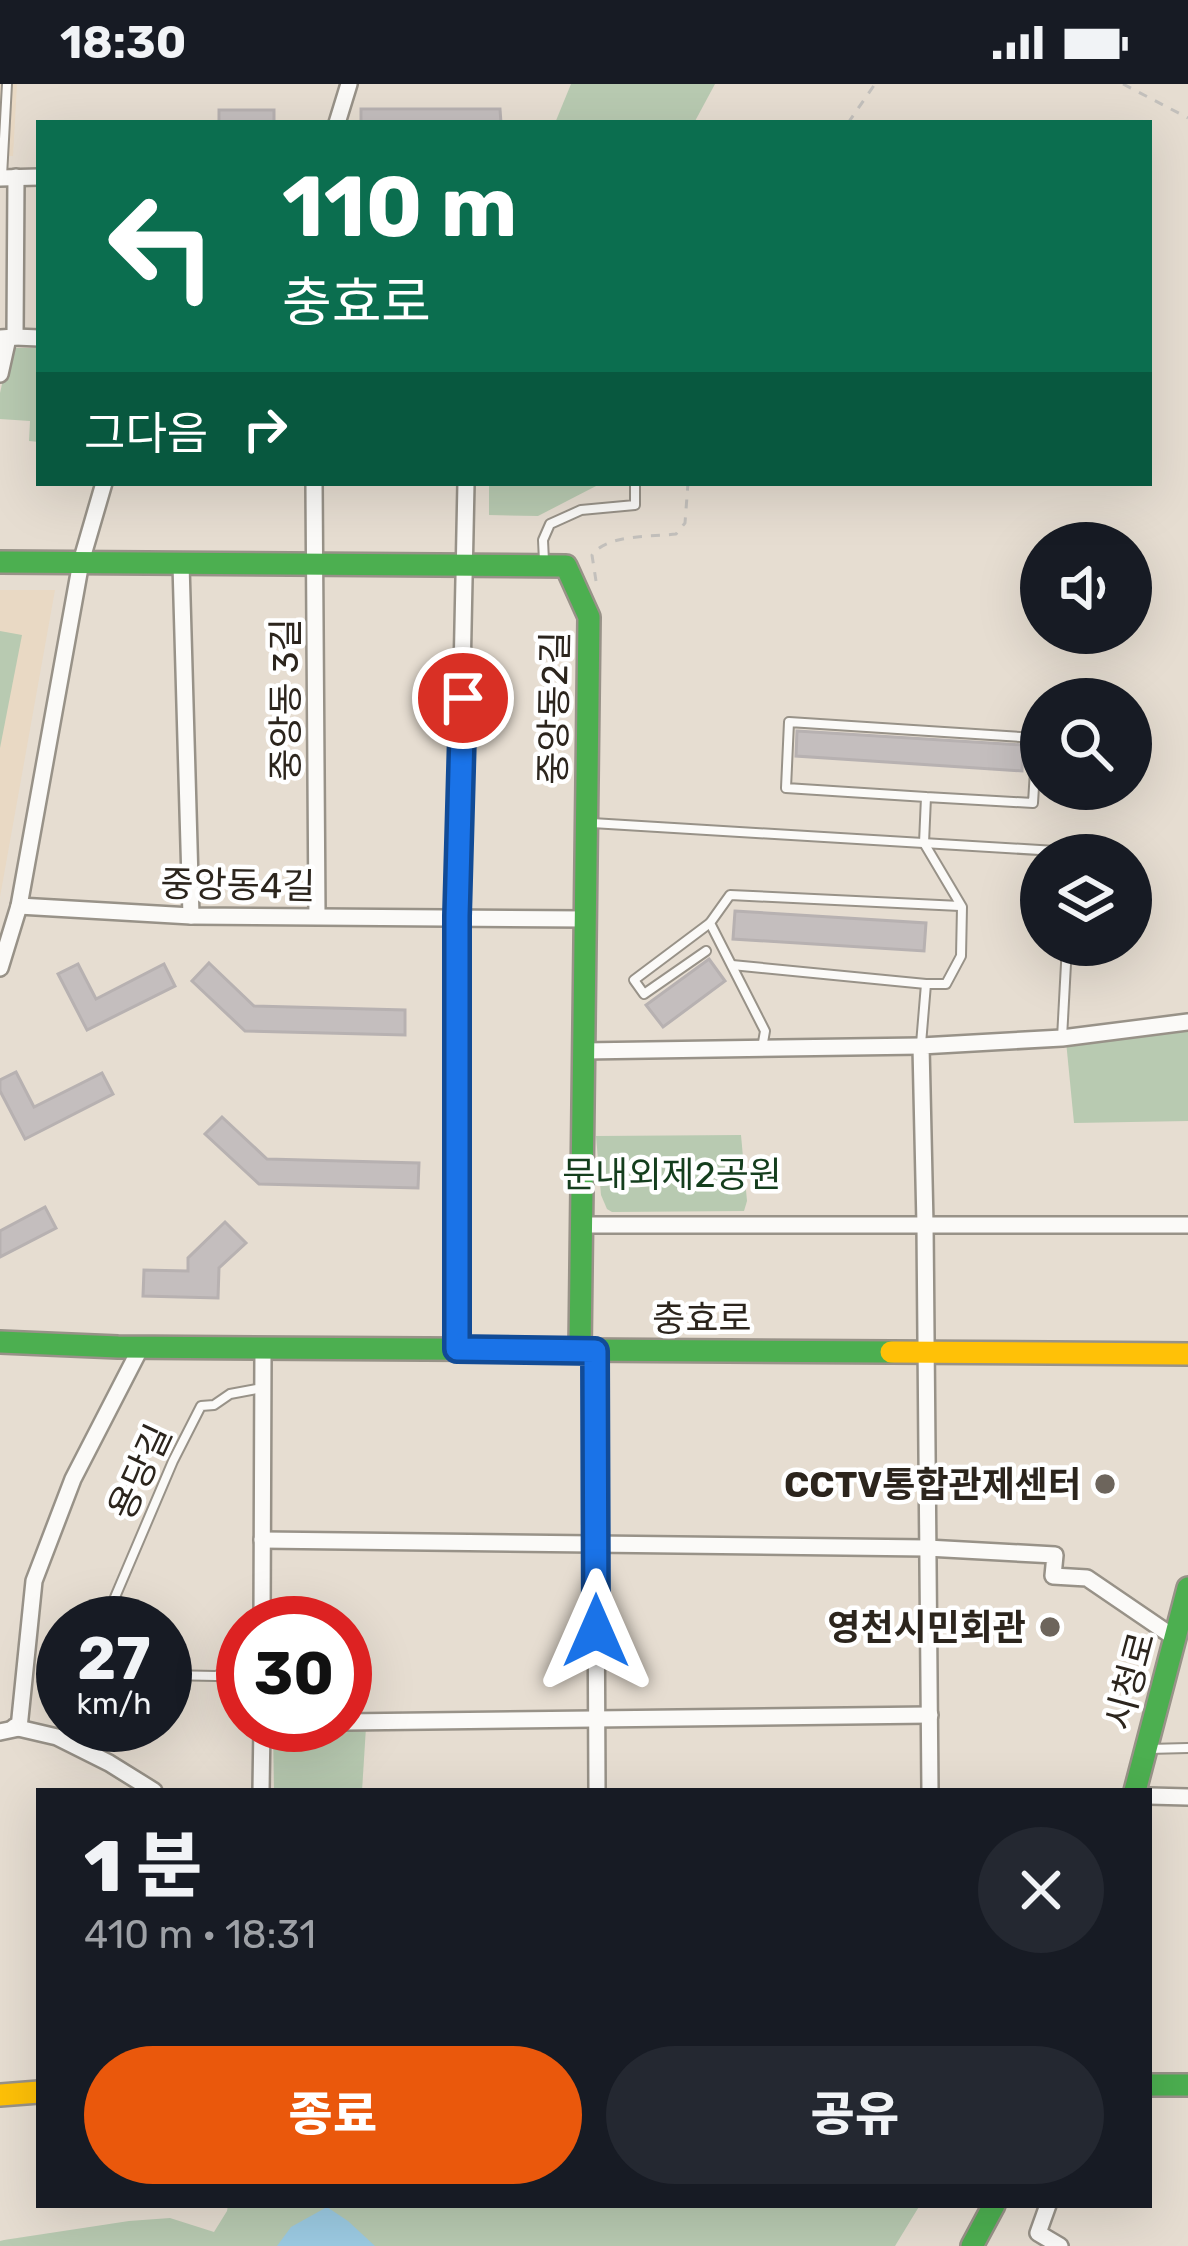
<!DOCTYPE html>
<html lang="ko">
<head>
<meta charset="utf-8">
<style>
	:root { --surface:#171b24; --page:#242831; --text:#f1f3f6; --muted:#9ea1a6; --accent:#ea580c }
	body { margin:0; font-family:Rubik,"Noto Sans KR",sans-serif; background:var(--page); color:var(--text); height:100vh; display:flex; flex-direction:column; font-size:45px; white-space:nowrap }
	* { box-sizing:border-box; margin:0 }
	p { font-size:39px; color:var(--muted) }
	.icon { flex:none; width:66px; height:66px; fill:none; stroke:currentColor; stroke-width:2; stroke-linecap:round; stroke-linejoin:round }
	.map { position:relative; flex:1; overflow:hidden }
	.sheet { position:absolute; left:36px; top:1704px; width:1116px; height:420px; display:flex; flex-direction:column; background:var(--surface); border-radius:0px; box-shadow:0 12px 48px #0002 }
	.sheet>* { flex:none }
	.guide { position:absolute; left:36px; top:36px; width:1116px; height:366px; border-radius:0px; box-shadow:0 12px 48px #0002; background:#0b6e4f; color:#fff; overflow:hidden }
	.tools { position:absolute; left:1020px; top:438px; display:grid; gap:24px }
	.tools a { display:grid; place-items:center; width:132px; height:132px; border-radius:50%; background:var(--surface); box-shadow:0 12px 48px #0002; font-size:60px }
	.speed { position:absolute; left:36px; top:1512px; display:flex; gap:24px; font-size:60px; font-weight:700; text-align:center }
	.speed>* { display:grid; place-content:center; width:156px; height:156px; border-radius:50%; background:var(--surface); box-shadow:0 12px 48px #0002; line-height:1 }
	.speed small { font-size:30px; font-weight:400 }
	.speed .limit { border:18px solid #d22; background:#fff; color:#111 }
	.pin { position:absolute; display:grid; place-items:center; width:102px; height:102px; color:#fff; margin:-51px; border:6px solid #fff; border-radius:50%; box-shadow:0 3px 12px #0007 }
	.me { position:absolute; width:132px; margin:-66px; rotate:0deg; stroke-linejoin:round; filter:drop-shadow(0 0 9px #0008) }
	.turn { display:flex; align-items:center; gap:42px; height:252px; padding:0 48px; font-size:54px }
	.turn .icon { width:156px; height:156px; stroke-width:2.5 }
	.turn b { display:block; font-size:84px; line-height:102px }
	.then { display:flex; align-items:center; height:114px; padding:0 48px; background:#0003; gap:24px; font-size:45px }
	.round { display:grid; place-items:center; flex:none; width:126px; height:126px; border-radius:63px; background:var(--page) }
	.headline { display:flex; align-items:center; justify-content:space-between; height:204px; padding:0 48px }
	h1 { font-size:72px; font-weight:800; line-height:90px }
	.button { display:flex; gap:24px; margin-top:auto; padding:24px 48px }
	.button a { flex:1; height:138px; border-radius:72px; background:var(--accent); color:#fff; font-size:48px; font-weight:800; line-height:138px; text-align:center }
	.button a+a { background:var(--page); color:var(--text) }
	.status { display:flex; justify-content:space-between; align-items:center; height:84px; padding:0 60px; background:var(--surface); direction:ltr }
	.status svg { height:33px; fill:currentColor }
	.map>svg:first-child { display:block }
	.built { fill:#e9d9c4 }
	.green { fill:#b8cab1 }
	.water { fill:#9ccbe3 }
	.building { fill:#c4bebe; stroke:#b7b1b1; stroke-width:3 }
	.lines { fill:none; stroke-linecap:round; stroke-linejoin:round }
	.lane-casing { stroke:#989288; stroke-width:12 }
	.street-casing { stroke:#989288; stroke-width:20 }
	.fast-casing { stroke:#989288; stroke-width:26 }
	.slow-casing { stroke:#989288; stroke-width:26 }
	.path { stroke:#c3c0bc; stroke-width:3; stroke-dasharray:9 9; stroke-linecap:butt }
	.lane { stroke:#fbfaf8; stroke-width:8 }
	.street { stroke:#fbfaf8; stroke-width:15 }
	.fast { stroke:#4caf50; stroke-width:21 }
	.slow { stroke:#ffc107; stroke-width:21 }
	.route-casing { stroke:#114b97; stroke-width:30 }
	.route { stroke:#1a73e8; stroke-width:21 }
	.poi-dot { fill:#6d655c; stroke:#fff; stroke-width:4.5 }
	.labels { text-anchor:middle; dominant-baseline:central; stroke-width:9; stroke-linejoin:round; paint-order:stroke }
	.street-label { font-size:36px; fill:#2c251d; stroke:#fff }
	.park-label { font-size:36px; fill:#143e1d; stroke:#fff }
	.poi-label { font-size:36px; font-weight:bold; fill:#2c251d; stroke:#fff; text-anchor:end }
</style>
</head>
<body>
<div class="status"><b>18:30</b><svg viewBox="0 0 49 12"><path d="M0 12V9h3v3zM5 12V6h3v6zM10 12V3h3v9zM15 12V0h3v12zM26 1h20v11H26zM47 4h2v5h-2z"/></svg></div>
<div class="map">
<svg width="1188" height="2162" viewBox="0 0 1188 2162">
	<rect width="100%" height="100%" fill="#e6ddd1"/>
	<g class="built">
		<path d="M0,0h17l-4,72h-13z"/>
		<path d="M0,506h55l-55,307z"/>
	</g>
	<g class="green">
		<path d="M571,0h144l-21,39h-139z"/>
		<path d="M10,264h29v94l-10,-1 1,-20 -30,-2v-26z"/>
		<path d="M489,399h109v2l-60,31 -49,-1z"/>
		<path d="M0,547l22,4 -22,113z"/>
		<path d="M1188,943v94l-114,2 -8,-82z"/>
		<path d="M741,1051l6,66 -3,10 -132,1 -5,-3 -6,-14 -5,-59z"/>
		<path d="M366,1643l-4,64h-88l-1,-62z"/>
		<path d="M228,2121h692l-25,41h-895v-5l4,-1 125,-19 41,-3 44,14 13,-21z"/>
	</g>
	<path class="water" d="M327,2123l21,14 27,25h-98l14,-19z"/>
	<g class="building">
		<path d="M361,25h139l1,14h-140z"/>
		<rect x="219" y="26" width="55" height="13"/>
		<path d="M797,647l226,14 -1,26 -226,-15z"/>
		<path d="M735,827l191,12 -2,28 -191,-12z"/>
		<path d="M709,875l16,22 -62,46 -17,-22z"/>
		<path d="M209,879l45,43 151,4v25l-160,-4 -53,-50z"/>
		<path d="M78,880l18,35 68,-35 11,22 -88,44 -29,-56z"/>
		<path d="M16,988l18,35 68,-34 11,21 -88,45 -25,-48v-11z"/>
		<path d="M222,1033l45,42 152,4 -1,25 -159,-4 -54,-50z"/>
		<path d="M45,1123l11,21 -56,29v-26z"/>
		<path d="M225,1138l21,21 -27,25 -1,30 -75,-2 1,-26 44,1v-13z"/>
	</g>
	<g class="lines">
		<g class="lane-casing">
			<g id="lane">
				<path d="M2,92l5,-92"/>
				<path d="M544,477l-1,-21 7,-16 31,-14 54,-5v-22"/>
				<path d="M592,739l480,29v3"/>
				<path d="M706,867l-62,43 -10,-14 76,-57"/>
				<path d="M732,881l194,19"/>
				<path d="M1062,954l5,-93"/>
				<path d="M921,960l5,-60h20l15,-28 1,-49 -38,-64 2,-46 107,6 4,-65 -248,-16 -3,66 140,9"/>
				<path d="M762,964l3,-17 -55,-108 20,-28 230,11"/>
				<path d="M104,1539l69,-162 28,-55 13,-1 16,-11 32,-6"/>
				<path d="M165,1591l51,1 14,-6 13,3"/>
				<path d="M1148,1665l40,-1"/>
			</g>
		</g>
		<g class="street-casing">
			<g id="street">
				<path d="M337,39l12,-39"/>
				<path d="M0,94l39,-1"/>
				<path d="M15,253l24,1"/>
				<path d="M0,254l15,-1 1,-160"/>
				<path d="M0,290l8,-36"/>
				<path d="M314,399l3,433"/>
				<path d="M181,480l10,352"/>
				<path d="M19,822l172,10 394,3"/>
				<path d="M0,884l19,-62 62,-344 23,-79"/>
				<path d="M583,967l338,-5"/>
				<path d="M581,1141h607"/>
				<path d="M457,1265v-433l9,-433"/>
				<path d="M595,1267l2,440"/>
				<path d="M262,1456l665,8 128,7 -2,21 34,2 88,60"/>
				<path d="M262,1539l1,-275"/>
				<path d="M345,1638l585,-7"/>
				<path d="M14,1643l43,10 52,26 45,28"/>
				<path d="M0,1648l19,-4 15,-147 39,-102 68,-132"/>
				<path d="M261,1707l1,-66"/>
				<path d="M930,1707l-5,-566 -4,-179 141,-8 126,-16"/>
				<path d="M1149,1712l39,1"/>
				<path d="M1048,2121l-10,28 22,13"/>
			</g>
		</g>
		<g class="fast-casing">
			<g id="fast">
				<path d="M0,478l566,4 23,51 -9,733"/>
				<path d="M0,1258l118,5 773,5"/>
				<path d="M1135,1707l53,-203"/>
				<path d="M1149,2001h39"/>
				<path d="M972,2162l22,-41"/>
			</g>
		</g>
		<g class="slow-casing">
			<g id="slow">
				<path d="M891,1268l297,2"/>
				<path d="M0,2011l39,-3"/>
			</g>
		</g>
		<g class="path">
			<path d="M1123,0l65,34"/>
			<path d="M848,39l27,-39"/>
			<path d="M596,497l-4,-26c15,-21 59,-18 84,-21l9,-11 3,-40"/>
		</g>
		<use href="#lane" class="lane"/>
		<use href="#street" class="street"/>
		<use href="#fast" class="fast"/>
		<use href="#slow" class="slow"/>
	</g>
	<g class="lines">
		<g class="route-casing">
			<path id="route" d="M463,614l-6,218v433l138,2 1,280"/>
		</g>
		<use href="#route" class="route"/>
	</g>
	<g class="poi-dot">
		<circle cx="1105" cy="1400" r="12"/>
		<circle cx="1050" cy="1543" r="12"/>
	</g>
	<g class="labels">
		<g class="street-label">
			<text transform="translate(285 616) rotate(-90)">중앙동 3길</text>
			<text transform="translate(554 624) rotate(-89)">중앙동2길</text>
			<text transform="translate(238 801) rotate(1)">중앙동4길</text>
			<text x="702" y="1234">충효로</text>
			<text transform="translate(140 1388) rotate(-65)">용당길</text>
			<text transform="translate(1130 1597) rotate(-75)">시청로</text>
		</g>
		<g class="park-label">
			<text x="672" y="1090">문내외제2공원</text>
		</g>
		<g class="poi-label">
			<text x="1081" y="1400">CCTV통합관제센터</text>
			<text x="1026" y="1543">영천시민회관</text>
		</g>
	</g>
</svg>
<div class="tools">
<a><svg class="icon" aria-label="sound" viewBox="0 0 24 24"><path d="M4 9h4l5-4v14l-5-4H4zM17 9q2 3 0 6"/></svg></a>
<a><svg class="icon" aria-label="search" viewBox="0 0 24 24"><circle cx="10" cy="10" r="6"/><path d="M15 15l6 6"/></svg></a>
<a><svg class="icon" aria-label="layers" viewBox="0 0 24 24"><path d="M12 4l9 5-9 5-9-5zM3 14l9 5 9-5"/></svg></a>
</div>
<div class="speed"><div>27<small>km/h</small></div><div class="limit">30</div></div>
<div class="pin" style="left:463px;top:614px;background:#d93025"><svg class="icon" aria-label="arrive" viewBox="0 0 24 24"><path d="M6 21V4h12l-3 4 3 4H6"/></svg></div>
<svg class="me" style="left:596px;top:1547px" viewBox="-20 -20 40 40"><path d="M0-17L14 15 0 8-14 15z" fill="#1a73e8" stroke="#fff" stroke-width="4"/></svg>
<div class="guide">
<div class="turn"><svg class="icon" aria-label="left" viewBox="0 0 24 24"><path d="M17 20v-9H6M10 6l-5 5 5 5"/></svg><div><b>110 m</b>충효로</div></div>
<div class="then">그다음<svg class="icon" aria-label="right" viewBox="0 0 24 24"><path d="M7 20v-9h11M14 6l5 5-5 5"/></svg></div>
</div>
<section class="sheet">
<div class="headline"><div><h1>1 분</h1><p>410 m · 18:31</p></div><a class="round"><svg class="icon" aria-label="close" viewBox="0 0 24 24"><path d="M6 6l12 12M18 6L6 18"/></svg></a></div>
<div class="button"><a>종료</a><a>공유</a></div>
</section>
</div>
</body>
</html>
